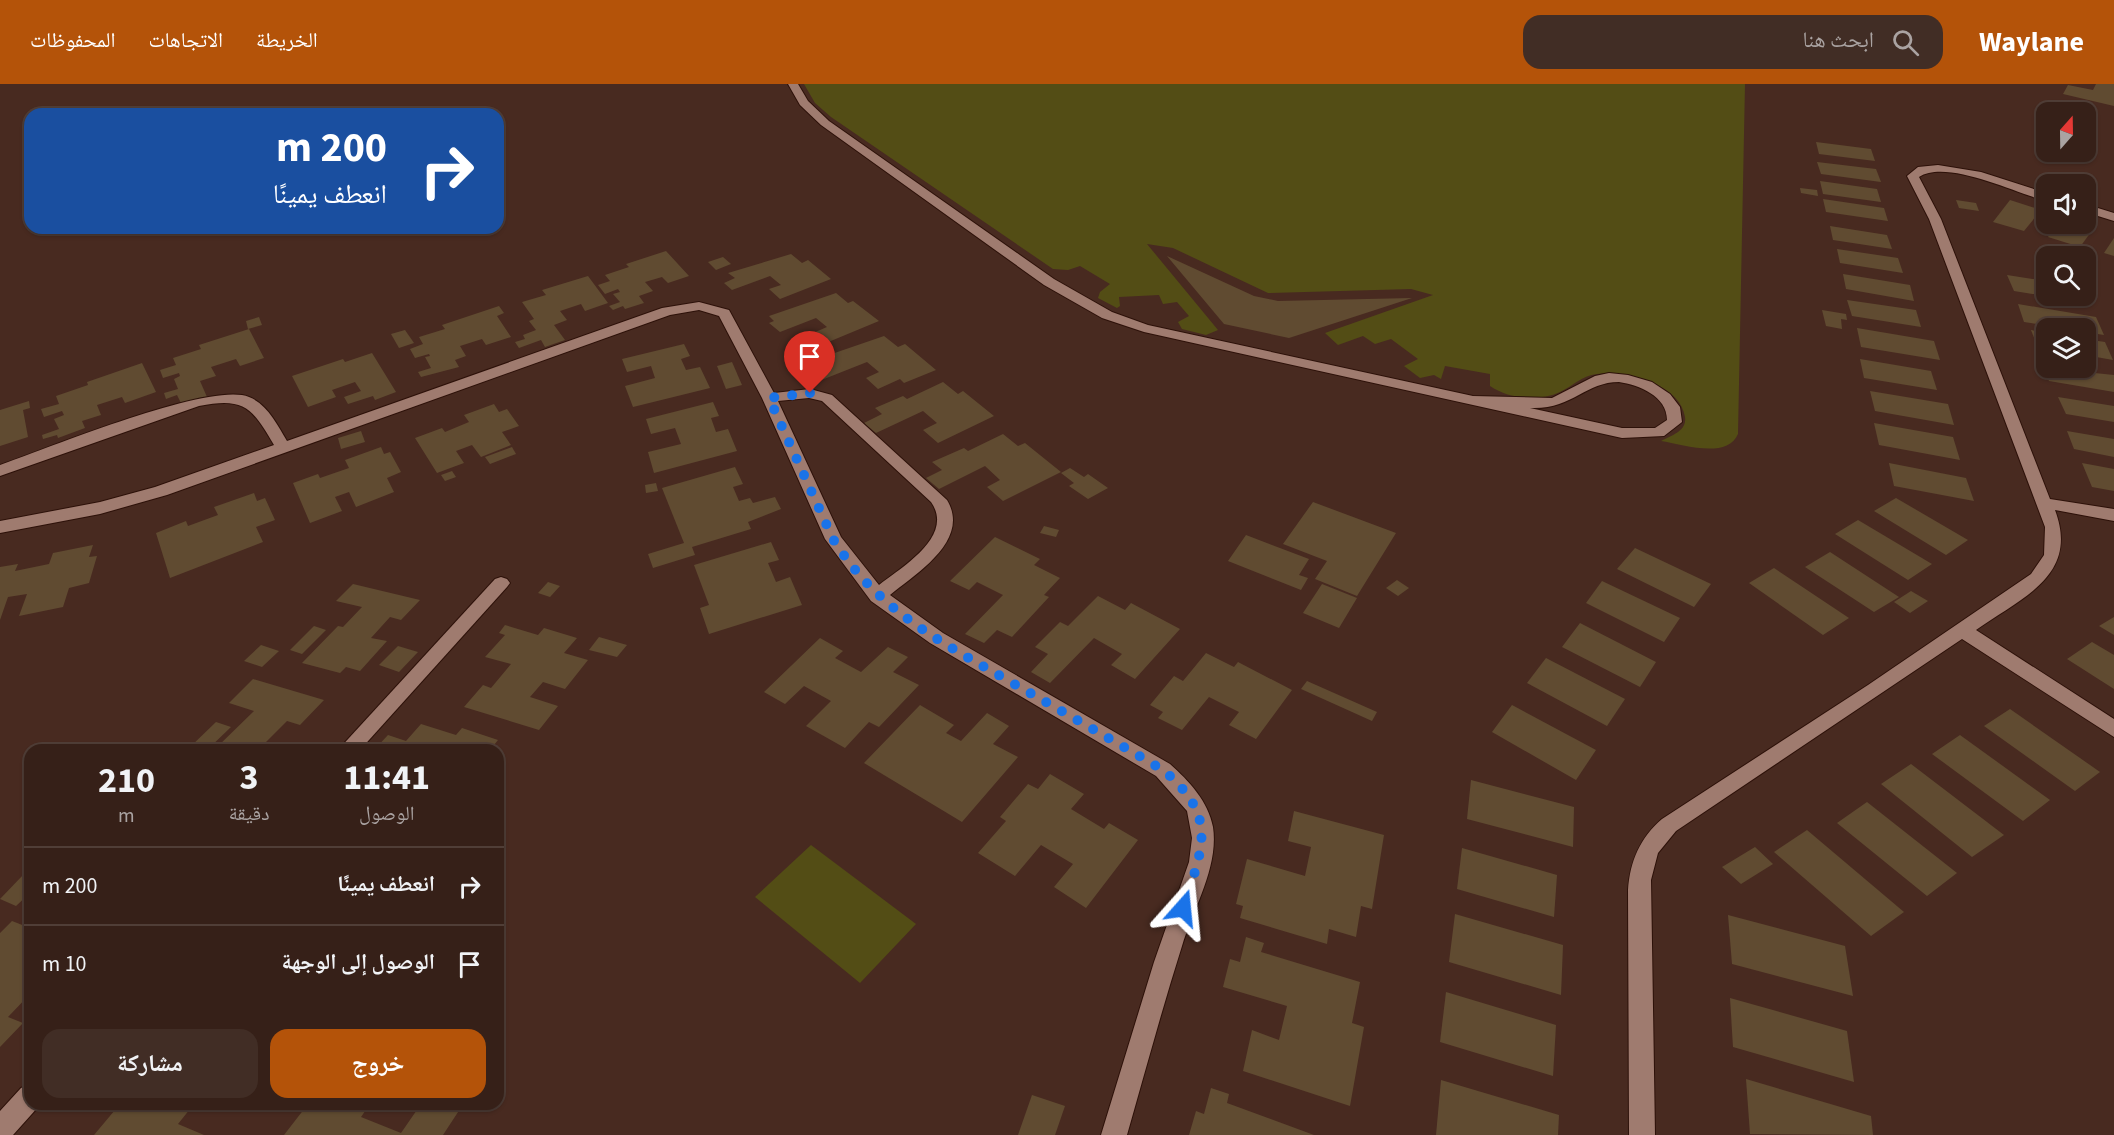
<!DOCTYPE html>
<html lang="ar">
<head>
<meta charset="utf-8">
<style>
	:root { --surface:#362018; --page:#412d25; --text:#f1f3f6; --muted:#aaa3a2; --line:#503e37; --accent:#b45309 }
	body { margin:0; font-family:"Source Sans 3","Noto Naskh Arabic",sans-serif; background:var(--page); color:var(--text); direction:rtl; height:100vh; display:flex; flex-direction:column; font-size:22px; white-space:nowrap }
	* { box-sizing:border-box; margin:0 }
	p { font-size:20px; color:var(--muted) }
	.icon { flex:none; width:33px; height:33px; fill:none; stroke:currentColor; stroke-width:2; stroke-linecap:round; stroke-linejoin:round }
	.map { position:relative; flex:1; overflow:hidden; direction:ltr }
	.side { position:absolute; left:24px; top:660px; width:480px; height:366px; display:flex; flex-direction:column; background:var(--surface); border-radius:18px; box-shadow:0 2px 4px #0004,0 0 0 2px var(--line); direction:rtl }
	.side>* { flex:none }
	.banner { position:absolute; left:24px; top:24px; width:480px; height:126px; border-radius:18px; box-shadow:0 2px 4px #0004,0 0 0 2px var(--line); direction:rtl; background:#1a4fa0; color:#fff; overflow:hidden }
	.needle { width:39px; rotate:20deg }
	.fabs { position:absolute; left:2036px; top:18px; display:grid; gap:12px }
	.fabs a { display:grid; place-items:center; width:60px; height:60px; border-radius:12px; background:var(--surface); box-shadow:0 2px 4px #0004,0 0 0 2px var(--line); font-size:30px }
	.pin { position:absolute; display:grid; place-items:center; width:51px; height:51px; color:#fff; margin:-62px -26px; border-radius:50% 50% 50% 0; rotate:-45deg; box-shadow:0 0 6px #0007 }
	.pin .icon { rotate:45deg }
	.me { position:absolute; width:66px; margin:-33px; rotate:18deg; stroke-linejoin:round; filter:drop-shadow(0 0 4px #0008) }
	.turn { display:flex; align-items:center; gap:21px; height:126px; padding:0 18px; font-size:27px }
	.turn .icon { width:78px; height:78px; stroke-width:2.5 }
	.turn b { display:block; font-size:42px; line-height:51px }
	.eta { display:flex; justify-content:space-evenly; align-items:center; height:102px; text-align:center }
	.eta b { font-size:36px; font-weight:700; line-height:42px }
	.primary-button { display:flex; gap:12px; margin-top:auto; padding:12px 18px }
	.primary-button a { flex:1; height:69px; border-radius:18px; background:var(--accent); color:#fff; font-size:24px; font-weight:700; line-height:69px; text-align:center }
	.primary-button a+a { background:var(--page); color:var(--text) }
	ul { padding:0; list-style:none }
	li { display:flex; align-items:center; gap:18px; height:78px; padding:0 18px; border-top:2px solid var(--line) }
	li div { flex:1 }
	li b { display:block; font-size:22px }
	li em { font-style:normal }
	header { display:flex; align-items:center; gap:36px; box-sizing:border-box; height:84px; padding:0 30px; background:var(--accent); color:#fff }
	header strong { font-size:28px }
	nav { display:flex; gap:33px; margin-inline-start:auto; font-size:21px }
	.search { width:420px; height:54px; background:var(--page); display:flex; align-items:center; gap:15px; box-sizing:border-box; padding:0 21px; border-radius:18px; color:var(--muted); font-size:22px }
	.map>svg:first-child { display:block }
	.green { fill:#534d15 }
	.building { fill:#604b31 }
	.lines { fill:none; stroke-linecap:round; stroke-linejoin:round }
	.street-casing { stroke:#2d1109; stroke-width:2 }
	.street { fill:#9f7b6f; fill-rule:evenodd }
	.route { stroke:#1a73e8; stroke-width:10; stroke-dasharray:0 18 }
</style>
</head>
<body>
<header>
<strong>Waylane</strong>
<div class="search"><svg class="icon" aria-label="search" viewBox="0 0 24 24"><circle cx="10" cy="10" r="6"/><path d="M15 15l6 6"/></svg>ابحث هنا</div>
<nav><a>الخريطة</a><a>الاتجاهات</a><a>المحفوظات</a></nav>
</header>
<div class="map">
<svg width="2114" height="1051" viewBox="0 0 2114 1051">
	<rect width="100%" height="100%" fill="#482a20"/>
	<g class="green">
		<path d="M804,0h941l-7,350c-11,26 -56,10 -77,7 11,-6 26,-10 24,-24 -5,-34 -61,-47 -88,-43 -16,2 -24,12 -37,18 -22,10 -51,7 -70,-6v-12l-45,-8 -4,13 -7,-4 -14,3 -16,-12 14,-7 -27,-20 -16,5 -12,-8 -25,9 -13,-12 108,-38 -22,-6 -143,4 -95,-45 -26,-4 71,86 -12,5 -24,-6 -4,-7 11,-6 -12,-14 -14,2 -4,-9 -40,2 1,9 -3,2 -19,-10 2,-6 10,-8 -30,-18 -12,4 -15,-1 -222,-152 -16,-14z"/>
		<path d="M811,761l105,79 -56,59 -105,-86z"/>
	</g>
	<g class="building">
		<path d="M2096,0h18v22l-51,-12 5,-9 25,5z"/>
		<path d="M1816,58l55,7 4,12 -56,-7z"/>
		<path d="M1817,78l59,7 5,13 -60,-8z"/>
		<path d="M1820,97l57,8 4,13 -58,-8z"/>
		<path d="M1800,104l17,2 1,6 -17,-3z"/>
		<path d="M1823,115l61,9 4,13 -62,-9z"/>
		<path d="M1956,116l20,3 3,8 -20,-3z"/>
		<path d="M2010,116l31,10 -17,21 -31,-9z"/>
		<path d="M2085,138l11,3 -16,22 -32,-10 10,-13z"/>
		<path d="M1830,142l57,9 5,14 -59,-9z"/>
		<path d="M2114,154v18l-10,-3z"/>
		<path d="M1837,165l61,9 5,15 -63,-10z"/>
		<path d="M666,167l23,25 -21,7 -6,-6 -17,5 8,9 -14,5 5,7 -19,6 -2,-3 -10,4 -4,-4 11,-4 -7,-8 7,-2 -2,-3 -13,5 -7,-9 12,-4 -5,-6 24,-8 -3,-3z"/>
		<path d="M791,170l11,9 6,-3 23,19 -51,20 -11,-10 12,-4 -11,-9 -38,14 -8,-7 11,-5 -7,-5z"/>
		<path d="M1167,172l87,40 24,5 134,-3 -123,40 -65,-14z"/>
		<path d="M723,173l8,7 -15,6 -8,-8z"/>
		<path d="M1843,190l67,11 4,16 -68,-12z"/>
		<path d="M2007,191l39,6v15l-32,-5z"/>
		<path d="M588,192l20,27 -23,8 -4,-7 -21,7 7,9 -13,5 11,15 -20,7 -4,-7 -22,8 -4,-6 10,-3 -2,-4 13,-5 -7,-9 5,-2 -12,-17 24,-7 -4,-5z"/>
		<path d="M836,209l12,10 5,-2 26,20 -53,22 -13,-10 14,-6 -11,-9 -36,14 -11,-9 5,-2 -5,-5z"/>
		<path d="M2049,212h36l4,7 -41,-6z"/>
		<path d="M1847,216l69,10 5,17 -69,-11z"/>
		<path d="M2018,220l78,13 8,18 -19,-3v-4h-20l-41,-6z"/>
		<path d="M499,222l5,7 -7,3 14,21 -25,8 -4,-6 -22,7 6,10 -11,4 4,7 -38,10 -3,-5 13,-4 -6,-11 5,-1 -1,-2 -14,4 -5,-9 13,-5 -4,-7 26,-8 -3,-4z"/>
		<path d="M1822,226l24,4 1,6 -6,-1 1,10 -16,-3z"/>
		<path d="M259,233l3,8 -14,4 -2,-8z"/>
		<path d="M1857,244l77,13 6,19 -79,-13z"/>
		<path d="M249,245l15,29 -24,8 -4,-7 -25,8 5,9 -16,5 7,16 -25,8 -5,-10 -11,4 -2,-6 14,-4 -4,-10 6,-3 -1,-3 -16,5 -3,-8 16,-5 -3,-7 28,-9 -2,-4z"/>
		<path d="M405,246l9,13 -15,5 -8,-14z"/>
		<path d="M2031,246l15,3v16l-8,-1z"/>
		<path d="M884,252l14,11 7,-3 31,26 -32,13 -4,-4 -22,10 -12,-11 13,-6 -12,-10 -48,19 -10,-9 18,-7 -7,-7z"/>
		<path d="M2085,255l20,3 8,18 -28,-5z"/>
		<path d="M684,260l6,12 -9,3 5,11 14,-3 10,21 -77,19 -8,-21 30,-8 -4,-12 -24,6 -5,-13z"/>
		<path d="M372,269l24,39 -21,8 -2,-4 -25,8 -4,-7 17,-6 -6,-9 -23,8 4,7 -28,10 -16,-31 51,-17 2,3z"/>
		<path d="M1860,275l71,12 6,19 -73,-12z"/>
		<path d="M732,278l10,23 -16,4 -9,-23z"/>
		<path d="M142,279l14,29 -31,11 -3,-6 -25,8 4,10 -19,6 3,7 -27,10 -1,-3 -14,4 -1,-4 17,-6 -5,-10 10,-4 -2,-4 -18,6 -3,-8 18,-5 -3,-8 32,-11 -1,-3z"/>
		<path d="M2041,280l5,1v3l68,7v17l-65,-11z"/>
		<path d="M943,298l15,12 5,-3 31,25 -56,27 -15,-13 14,-7 -14,-12 -47,22 -12,-10 18,-9 -7,-6 28,-12 4,3z"/>
		<path d="M1870,307l78,13 6,21 -79,-14z"/>
		<path d="M2058,313l56,9v16l-48,-8z"/>
		<path d="M29,317l1,7 -7,2 5,27 -28,9v-36z"/>
		<path d="M713,318l6,14 -8,2 5,14 12,-3 9,22 -83,22 -6,-21 33,-8 -6,-16 -24,6 -5,-15z"/>
		<path d="M494,320l5,8 8,-3 12,17 -17,6 9,13 -30,12 -9,-12 -16,6 8,12 -27,10 -22,-35 27,-10 3,4 24,-10 -5,-7z"/>
		<path d="M1874,339l79,14 7,23 -81,-15z"/>
		<path d="M361,347l4,11 -24,7 -3,-11z"/>
		<path d="M2067,347l47,8v18l-40,-8z"/>
		<path d="M1003,350l15,12 7,-3 36,29 -58,29 -16,-14 13,-7 -15,-14 -46,23 -13,-11 16,-8 -10,-8 32,-14 4,3z"/>
		<path d="M381,363l3,7 6,-2 11,20 -14,6 7,14 -38,15 -7,-15 -14,5 7,14 -32,12 -17,-40 25,-9 2,4 29,-10 -4,-8z"/>
		<path d="M512,363l4,7 -26,10 -5,-7z"/>
		<path d="M1889,379l77,15 8,23 -80,-15z"/>
		<path d="M2082,379l32,6v22l-22,-4z"/>
		<path d="M735,383l8,17 -10,3 6,14 11,-3 3,5 22,-6 6,12 -33,13 3,7 -59,18 3,8 -42,13 -5,-14 36,-11 -22,-55z"/>
		<path d="M1070,384l14,9 4,-3 20,14 -20,11 -19,-13 5,-3 -13,-10z"/>
		<path d="M452,387l4,6 -11,4 -4,-6z"/>
		<path d="M656,399l2,8 -12,2 -1,-8z"/>
		<path d="M254,409l3,8 8,-3 10,22 -19,7 7,15 -93,36 -14,-45 30,-12 2,5 30,-11 -4,-8z"/>
		<path d="M1896,414l72,42 -22,15 -72,-44z"/>
		<path d="M1313,418l83,31 -39,63 -42,-17 12,-18 -44,-17z"/>
		<path d="M1858,436l74,44 -24,16 -73,-46z"/>
		<path d="M1044,442l15,4 -3,7 -16,-4z"/>
		<path d="M1246,451l63,24 -10,16 9,3 -7,12 -73,-29z"/>
		<path d="M995,453l45,22 -6,6 26,13 -16,17 5,2 -37,40 -15,-7 -13,13 -19,-9 38,-39 -26,-13 -8,8 -19,-9z"/>
		<path d="M771,458l8,18 -11,3 8,19 14,-5 12,28 -93,29 -9,-26 9,-3 -15,-40z"/>
		<path d="M93,461l-4,12 8,-1 -8,27 -20,5 -6,19 -44,9 8,-22 -19,3 -8,23v-53l18,-3 -3,7 34,-7 4,-11z"/>
		<path d="M1635,464l76,36 -17,23 -77,-38z"/>
		<path d="M1830,468l69,45 -25,15 -69,-45z"/>
		<path d="M1774,484l75,50 -26,17 -74,-52z"/>
		<path d="M1397,496l12,8 -11,8 -12,-8z"/>
		<path d="M1602,497l78,37 -16,24 -78,-39z"/>
		<path d="M548,498l12,4 -10,11 -12,-4z"/>
		<path d="M353,500l67,16 -19,20 -11,-3 -19,21 16,3 -27,30 -14,-4 -6,6 -38,-10 36,-37 5,1 19,-20 -26,-6z"/>
		<path d="M1322,500l35,14 -18,30 -36,-15z"/>
		<path d="M1911,507l17,10 -18,12 -16,-11z"/>
		<path d="M1098,512l27,14 6,-7 49,26 -45,50 -24,-14 11,-11 -28,-16 -44,45 -19,-11 17,-18 -13,-7 25,-25 8,4z"/>
		<path d="M2114,533v18l-15,-9z"/>
		<path d="M1580,539l76,39 -16,25 -78,-40z"/>
		<path d="M505,541l33,10 6,-7 33,10 -13,15 24,7 -23,29 -22,-7 -13,15 28,9 -19,24 -75,-23 19,-22 8,3 20,-24 -26,-7 20,-22 -6,-2z"/>
		<path d="M314,542l12,4 -24,24 -12,-4z"/>
		<path d="M599,553l28,8 -10,12 -28,-7z"/>
		<path d="M820,554l23,13 -8,7 26,14 27,-25 20,10 -15,15 26,13 -40,42 -10,-5 -24,26 -39,-22 25,-25 -27,-15 -19,18 -21,-12z"/>
		<path d="M2092,558l22,13v34l-47,-30z"/>
		<path d="M261,561l18,6 -17,16 -18,-6z"/>
		<path d="M398,562l20,6 -19,20 -20,-7z"/>
		<path d="M1206,569l28,14 4,-5 54,28 -36,49 -27,-14 10,-13 -30,-15 -27,33 -24,-12 5,-6 -13,-7 24,-29 9,5z"/>
		<path d="M1546,574l79,41 -18,27 -80,-43z"/>
		<path d="M253,595l71,21 -24,25 -13,-4 -22,22 20,7h-71l40,-39 -25,-8z"/>
		<path d="M1307,597l70,31 -5,9 -71,-32z"/>
		<path d="M920,621l34,20 -8,8 15,8 26,-28 22,13 -16,18 25,13 -56,65 -98,-59z"/>
		<path d="M1512,621l84,45 -20,30 -84,-48z"/>
		<path d="M2010,625l90,63 -25,19 -91,-65z"/>
		<path d="M216,638l15,5 -24,23h-20z"/>
		<path d="M421,640l35,11 6,-7 36,12 -8,10h-116l14,-15 18,6z"/>
		<path d="M1960,651l90,65 -27,21 -91,-67z"/>
		<path d="M1911,680l93,71 -32,22 -91,-73z"/>
		<path d="M1050,690l34,20 -13,15 33,20 5,-6 29,17 -52,68 -32,-21 19,-23 -32,-19 -26,31 -37,-23 28,-32 -6,-4 28,-33 10,5z"/>
		<path d="M1471,696l103,27 -1,40 -106,-28z"/>
		<path d="M1867,718l90,71 -30,23 -90,-73z"/>
		<path d="M1294,727l90,24 -12,74 -11,-3 -5,31 -27,-8 -2,15 -87,-26 3,-12 -7,-2 11,-45 58,17 6,-29 -23,-6z"/>
		<path d="M1807,746l97,82 -33,24 -97,-84z"/>
		<path d="M1755,763l18,17 -32,20 -19,-17z"/>
		<path d="M1462,764l95,27 -3,42 -97,-28z"/>
		<path d="M24,790l6,2v17l-14,13 -16,-7z"/>
		<path d="M1455,830l108,31 -2,50 -112,-33z"/>
		<path d="M1728,831l117,31 8,50 -121,-32z"/>
		<path d="M12,837l18,7v66l-22,23 15,6 -23,24v-114z"/>
		<path d="M1246,853l18,6 -3,9 99,30 -8,41 12,4 -14,79 -107,-35 9,-41 27,10 8,-34 -64,-19 7,-28 10,3z"/>
		<path d="M1446,908l110,33 -3,51 -113,-34z"/>
		<path d="M1730,914l117,33 7,51 -121,-35z"/>
		<path d="M1746,995l125,37 2,19 -123,-1z"/>
		<path d="M1441,996l118,35 -1,20h-122z"/>
		<path d="M1211,1004l18,6 -2,9 87,32h-125l7,-24 8,3z"/>
		<path d="M1032,1011l33,11 -10,29h-37z"/>
		<path d="M120,1020h74l-16,20 26,11h-110z"/>
		<path d="M308,1020h62l-9,13 40,16 20,-29h27l12,5 -17,26h-159z"/>
	</g>
	<g class="lines">
		<g class="street-casing">
			<g id="street">
				<path d="M788,0h10l10,17 21,20 225,158 58,33 36,13 325,71 79,2 43,-22 14,-3 19,2 24,7 18,12 10,13 2,15 -18,14 -42,2 -478,-106 -42,-14 -58,-33 -223,-160 -21,-20zM1619,298c20,3 48,14 48,38l-12,8h-33l-92,-20c42,2 55,-26 89,-26z"/>
				<path d="M1938,81l43,7 65,21v8c-31,-8 -99,-42 -127,-24l22,42 109,280 64,10v12l-59,-11c25,66 -34,88 -79,120l138,89v18l-152,-98 -286,192 -18,22 -7,27 4,255h-26l-1,-245c2,-29 12,-52 34,-71l206,-134 163,-111 13,-19 1,-28 -116,-308 -22,-43 11,-9z"/>
				<path d="M2085,120l29,9v8l-29,-9z"/>
				<path d="M699,218l30,8 45,83 36,-4 22,6 115,105c24,40 -30,73 -57,95l53,38 227,131c19,17 38,37 43,63 6,40 -20,82 -31,119 -20,63 -37,126 -55,189h-26l53,-173 35,-100 3,-24 -5,-27 -31,-35 -226,-133 -59,-42 -46,-62 -63,-141 -43,-82 -20,-6 -29,5 -503,180 -67,19 -100,19v-12l100,-19 55,-15 119,-42c-22,-37 -29,-48 -75,-39l-199,70v-11c47,-16 210,-84 249,-68 18,7 28,27 38,44l375,-133zM809,314l13,3 109,101c24,34 -29,65 -52,83l-38,-48 -63,-136z"/>
				<path d="M501,493l6,2 3,4 -3,4 -147,163h-22l157,-171z"/>
				<path d="M30,1000v20l9,2 -26,29h-13v-24l21,-23z"/>
			</g>
		</g>
		<use href="#street" class="street"/>
	</g>
	<g class="lines">
		<path class="route" d="M810,309l-41,5 64,141c45,73 112,105 183,146 49,28 98,56 147,85 56,47 40,77 20,138"/>
	</g>
</svg>
<div class="fabs">
<a><svg class="needle" viewBox="-14 -14 28 28"><path d="M0-13l5 13h-10z" fill="#e53935"/><path d="M0 13l5-13h-10z" fill="#aaa3a2"/></svg></a>
<a><svg class="icon" aria-label="sound" viewBox="0 0 24 24"><path d="M4 9h4l5-4v14l-5-4H4zM17 9q2 3 0 6"/></svg></a>
<a><svg class="icon" aria-label="search" viewBox="0 0 24 24"><circle cx="10" cy="10" r="6"/><path d="M15 15l6 6"/></svg></a>
<a><svg class="icon" aria-label="layers" viewBox="0 0 24 24"><path d="M12 4l9 5-9 5-9-5zM3 14l9 5 9-5"/></svg></a>
</div>
<div class="pin" style="left:810px;top:309px;background:#d93025"><svg class="icon" aria-label="arrive" viewBox="0 0 24 24"><path d="M6 21V4h12l-3 4 3 4H6"/></svg></div>
<svg class="me" style="left:1183px;top:824px" viewBox="-20 -20 40 40"><path d="M0-17L14 15 0 8-14 15z" fill="#1a73e8" stroke="#fff" stroke-width="4"/></svg>
<div class="banner">
<div class="turn"><svg class="icon" aria-label="right" viewBox="0 0 24 24"><path d="M7 20v-9h11M14 6l5 5-5 5"/></svg><div><b>200 m</b>انعطف يمينًا</div></div>
</div>
<section class="side">
<div class="eta">
<div><b>11:41</b><p>الوصول</p></div>
<div><b>3</b><p>دقيقة</p></div>
<div><b>210</b><p>m</p></div>
</div>
<ul>
<li><svg class="icon" aria-label="right" viewBox="0 0 24 24"><path d="M7 20v-9h11M14 6l5 5-5 5"/></svg><div><b>انعطف يمينًا</b></div><em>200 m</em></li>
<li><svg class="icon" aria-label="arrive" viewBox="0 0 24 24"><path d="M6 21V4h12l-3 4 3 4H6"/></svg><div><b>الوصول إلى الوجهة</b></div><em>10 m</em></li>
</ul>
<div class="primary-button"><a>خروج</a><a>مشاركة</a></div>
</section>
</div>
</body>
</html>
